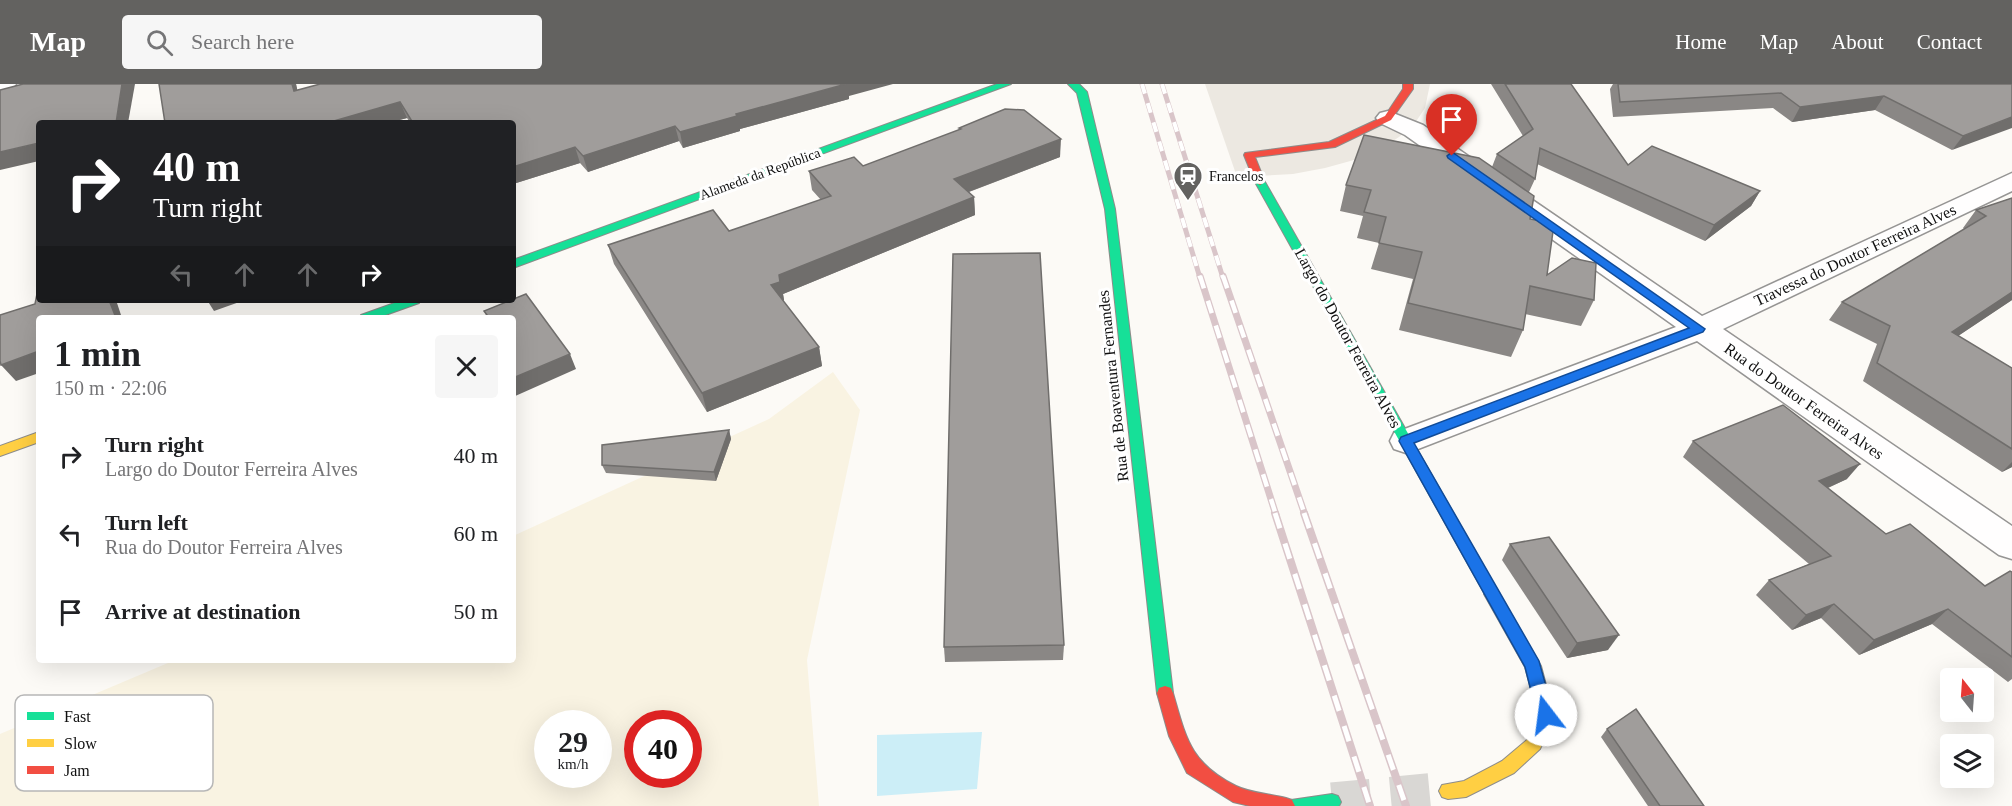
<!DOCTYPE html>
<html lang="en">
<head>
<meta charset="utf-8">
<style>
	:root { --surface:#fff; --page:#f6f6f6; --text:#202124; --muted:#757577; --accent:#636260 }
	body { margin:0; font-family:Georgia,serif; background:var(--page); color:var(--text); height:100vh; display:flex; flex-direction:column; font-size:22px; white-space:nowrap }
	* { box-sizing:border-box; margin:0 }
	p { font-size:20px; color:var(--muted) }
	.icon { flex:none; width:33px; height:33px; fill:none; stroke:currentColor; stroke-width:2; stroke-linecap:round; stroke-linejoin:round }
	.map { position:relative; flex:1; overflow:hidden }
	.sheet { position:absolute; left:36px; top:231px; width:480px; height:348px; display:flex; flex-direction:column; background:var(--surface); border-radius:6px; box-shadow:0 6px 24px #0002 }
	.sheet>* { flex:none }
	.top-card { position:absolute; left:36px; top:36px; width:480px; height:183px; border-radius:6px; box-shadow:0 6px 24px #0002; background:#202124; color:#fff; overflow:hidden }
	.needle { width:39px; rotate:343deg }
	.fabs { position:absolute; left:1940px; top:584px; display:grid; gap:12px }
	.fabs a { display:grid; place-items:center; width:54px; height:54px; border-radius:6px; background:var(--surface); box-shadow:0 6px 24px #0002; font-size:30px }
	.speed { position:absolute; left:534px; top:626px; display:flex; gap:12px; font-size:30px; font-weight:700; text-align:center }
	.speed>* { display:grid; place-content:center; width:78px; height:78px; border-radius:50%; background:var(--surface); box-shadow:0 6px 24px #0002; line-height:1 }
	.speed small { font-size:15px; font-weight:400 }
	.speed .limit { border:9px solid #d22; background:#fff; color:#111 }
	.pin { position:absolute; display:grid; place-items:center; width:51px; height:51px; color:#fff; margin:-62px -26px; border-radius:50% 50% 50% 0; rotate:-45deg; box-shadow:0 0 6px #0007 }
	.pin .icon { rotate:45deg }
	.me { position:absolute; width:66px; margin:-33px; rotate:345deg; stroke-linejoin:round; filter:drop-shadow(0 0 4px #0008) }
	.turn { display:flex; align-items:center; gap:21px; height:126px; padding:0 18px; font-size:27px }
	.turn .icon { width:78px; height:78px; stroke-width:2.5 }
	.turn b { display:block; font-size:42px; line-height:51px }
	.lanes { display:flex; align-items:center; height:57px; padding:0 18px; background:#0003; justify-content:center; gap:30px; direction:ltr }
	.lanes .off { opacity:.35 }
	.round { display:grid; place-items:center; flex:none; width:63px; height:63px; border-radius:6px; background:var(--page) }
	.overview { display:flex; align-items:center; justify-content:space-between; height:102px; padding:0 18px }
	h1 { font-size:36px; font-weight:600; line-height:45px }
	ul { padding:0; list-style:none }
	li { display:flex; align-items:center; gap:18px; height:78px; padding:0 18px }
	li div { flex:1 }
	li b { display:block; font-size:22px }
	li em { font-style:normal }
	header { display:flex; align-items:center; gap:36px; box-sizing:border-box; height:84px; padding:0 30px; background:var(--accent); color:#fff }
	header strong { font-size:28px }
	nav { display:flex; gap:33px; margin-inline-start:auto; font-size:21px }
	.search { width:420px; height:54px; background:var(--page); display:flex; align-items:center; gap:15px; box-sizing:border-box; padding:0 21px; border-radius:6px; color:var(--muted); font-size:22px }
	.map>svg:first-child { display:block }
	.farmland { fill:#f9f3e2; fill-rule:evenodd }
	.plaza { fill:#ece8e1 }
	.water { fill:#cceef7 }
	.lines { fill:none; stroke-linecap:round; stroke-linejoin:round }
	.secondary-tunnel { stroke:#d9d7d4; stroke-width:39; stroke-dasharray:39 20; stroke-linecap:butt }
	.street-casing { stroke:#969594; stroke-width:3 }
	.fast-casing { stroke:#8d8c8a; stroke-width:2 }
	.slow-casing { stroke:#8d8c8a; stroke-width:2 }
	.jam-casing { stroke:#8d8c8a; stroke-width:2 }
	.street { fill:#fffefe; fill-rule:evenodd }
	.fast { fill:#16e098; fill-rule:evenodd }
	.slow { fill:#ffcf43; fill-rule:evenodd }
	.jam { fill:#f24e42; fill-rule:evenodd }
	.rail-far2-casing { stroke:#d9c5c9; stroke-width:5 }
	.rail-far1-casing { stroke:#d9c5c9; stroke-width:7 }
	.rail-casing { stroke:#d9c5c9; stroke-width:8 }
	.rail-far2 { stroke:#fff; stroke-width:4; stroke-dasharray:10; stroke-linecap:butt }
	.rail-far1 { stroke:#fff; stroke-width:4.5; stroke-dasharray:13; stroke-linecap:butt }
	.rail { stroke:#fff; stroke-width:5; stroke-dasharray:16; stroke-linecap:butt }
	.wall { fill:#8a8785 }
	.shaded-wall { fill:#706e6c }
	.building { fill:#a09d9b; stroke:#706e6c; stroke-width:1.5 }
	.route { fill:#1a73e8; stroke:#114b97; stroke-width:1.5 }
	.labels { text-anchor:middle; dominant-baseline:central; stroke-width:6; stroke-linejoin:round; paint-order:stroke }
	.far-street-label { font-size:14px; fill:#101010; stroke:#fff }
	.far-poi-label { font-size:14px; fill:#101010; stroke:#fff; text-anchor:start }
	.street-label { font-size:16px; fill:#101010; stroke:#fff }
	.key { fill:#fff; stroke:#b7b7b7; stroke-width:1.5 }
	.key-label { font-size:16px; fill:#101010 }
</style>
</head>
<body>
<header>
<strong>Map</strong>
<div class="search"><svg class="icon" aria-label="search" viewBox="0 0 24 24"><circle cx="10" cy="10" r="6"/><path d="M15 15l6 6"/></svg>Search here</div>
<nav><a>Home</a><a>Map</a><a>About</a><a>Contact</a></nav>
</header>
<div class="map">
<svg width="2012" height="722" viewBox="0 0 2012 722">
	<rect width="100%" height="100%" fill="#fcfaf6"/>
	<path class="farmland" d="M833,288l27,38 -53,250 12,146h-819v-72l175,-74h338v-124l256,-117zM548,639h50v51h-50zM638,639h50v51h-50z"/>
	<path class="plaza" d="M1205,0h225l-5,24 -10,15 -16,14 -20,13 -25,10 -29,8 -32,6 -56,3z"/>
	<path class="water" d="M982,648l-5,57 -100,7v-61z"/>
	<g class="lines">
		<path class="secondary-tunnel" d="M1332,718l116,-11"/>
		<g class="street-casing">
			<g id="street">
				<path d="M0,0h16l-4,5 -12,3z"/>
				<path d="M1388,27l35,14 279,191 310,-143v18l-289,138 289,197v33l-13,-4 -302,-214 -279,108 -12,4 -12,-4 -4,-8 4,-8 282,-106 -271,-192 -25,-12 -4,-5 4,-5z"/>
			</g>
		</g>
		<g class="fast-casing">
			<g id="fast">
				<path d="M997,0h14l-498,184v-8z"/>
				<path d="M1068,0h11l8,8 28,117 58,484 -2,5 -6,2 -6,-2 -2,-5 -52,-484 -28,-116z"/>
				<path d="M1260,95l5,3 232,408 3,4 -3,4 -5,2 -5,-2 -232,-416z"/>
				<path d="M403,216h18l-2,3 -42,15h-18l2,-3z"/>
				<path d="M1332,710l6,2 3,6 -2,4h-51l3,-6z"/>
			</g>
		</g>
		<g class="slow-casing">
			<g id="slow">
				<path d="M39,348v10l-39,14v-10z"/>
				<path d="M1492,504l5,2 44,76 13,49 -14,34 -26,24 -48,24 -18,2 -6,-2 -3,-6 3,-6 22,-4 38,-20 26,-22 10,-24 -13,-48 -41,-73 3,-4z"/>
			</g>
		</g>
		<g class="jam-casing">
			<g id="jam">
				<path d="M1403,0h10v5l-22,31 -56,27 -80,10 10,25 -5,3 -5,-3 -11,-27 1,-2 84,-11 56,-26 18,-27z"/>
				<path d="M1165,602l6,2 2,5c13,45 17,70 63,93 14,7 34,8 50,12l6,2 3,6h-45l-17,-4 -46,-29 -18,-37 -12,-43 2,-5z"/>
			</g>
		</g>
		<use href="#street" class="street"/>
		<use href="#fast" class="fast"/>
		<use href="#slow" class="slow"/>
		<use href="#jam" class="jam"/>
		<g class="rail-far2-casing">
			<g id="rail-far2">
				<path d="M1142,0l58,194"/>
				<path d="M1162,0l61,194"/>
			</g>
		</g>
		<g class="rail-far1-casing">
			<g id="rail-far1">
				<path d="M1200,192l76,239"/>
				<path d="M1223,192l82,239"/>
			</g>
		</g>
		<g class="rail-casing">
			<g id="rail">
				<path d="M1275,429l95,293"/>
				<path d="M1304,429l102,293"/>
			</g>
		</g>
		<use href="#rail-far2" class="rail-far2"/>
		<use href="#rail-far1" class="rail-far1"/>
		<use href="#rail" class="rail"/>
	</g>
	<g class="wall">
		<path d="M296,0l1,6 552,6v3l-109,30v2l-57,17 -4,-7 -91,31 -8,-9 -67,21v-61h-103l-3,-5 -19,5h-223z"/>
		<path d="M1491,0h80l57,81 132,26 -9,15 -46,35 -168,-77 -2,15 -6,13 1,27 17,56 47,25 -13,26 -56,-12 -2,16 -12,27 -112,-27 14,-51 -42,-10 8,-26 -22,-5 6,-22 -23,-5 6,-26 146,-18 5,-13 26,-18z"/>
		<path d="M1613,0h399l-60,66 -77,-40 -83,12 -19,-14 -160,9 -3,-28z"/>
		<path d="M959,44l101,29 -91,35 5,5 1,18 -192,79 1,6 -1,1 36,46 3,19 -115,46 -93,-148 -6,-19 121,-14 92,-31 -9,-10 -3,-19 54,-5 96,-36z"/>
		<path d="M2012,114v102l-54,36 54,32v99l-10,5 -139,-91 14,-37 -48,-24 13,-18 122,-73 -1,-1 13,-18z"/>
		<path d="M729,346l2,9 -15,42 -110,-8 -4,-8z"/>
		<path d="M1693,357l154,38 -19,9 58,46 99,52 27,-14v107l-4,3 -76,-58 -73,31 -38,-37 -29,12 -36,-35 13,-15 40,-16 -126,-107z"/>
		<path d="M1510,460l98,106 -41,8 -65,-98z"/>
		<path d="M1064,561l-1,15 -118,2 -1,-15z"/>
		<path d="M1607,645l97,77h-56l-47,-69z"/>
	</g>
	<g class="shaded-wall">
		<path d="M122,0h13l-7,39h-12z"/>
		<path d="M292,0h4l5,22 -7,-15z"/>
		<path d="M846,0h47l-44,12v3l-109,30v2l-57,17 -3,-16 56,-18z"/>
		<path d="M1884,12l-9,14 -83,12 8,-15z"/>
		<path d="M400,18l7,16 -19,5h-61z"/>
		<path d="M2012,33v11l-60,22 11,-14z"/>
		<path d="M675,42l4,15 -91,31 -5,-16z"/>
		<path d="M1061,55l-1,18 -105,40 -1,-18z"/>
		<path d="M39,59v18l-39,9v-18z"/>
		<path d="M575,63l5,16 -67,21v-17z"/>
		<path d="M1760,107l-9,15 -46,35 9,-16z"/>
		<path d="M974,113l1,18 -192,79 1,6 -10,4 -3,-19 8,-10z"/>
		<path d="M2012,208v8l-75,50 15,-18z"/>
		<path d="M109,216h7l6,18h-6z"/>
		<path d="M207,216h38l-31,11z"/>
		<path d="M819,263l3,19 -115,46 -5,-19z"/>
		<path d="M39,267v22l-23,8 -15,-16z"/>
		<path d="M570,270l6,15 -63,28v-19z"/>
		<path d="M729,346l2,9 -15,42 -2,-9z"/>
		<path d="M2012,378v5l-10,5z"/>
		<path d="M1860,380l-13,15 -40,18 12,-16z"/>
		<path d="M1834,520l-13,14 -29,12 14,-15z"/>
		<path d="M1948,525l-16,15 -73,31 15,-15z"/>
		<path d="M1619,551l-11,15 -41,8 10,-15z"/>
	</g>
	<g class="building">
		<path d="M23,0h99l-6,39h-77v20l-39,9v-62z"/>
		<path d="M159,0h133l2,7 26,-7h526l-110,30 1,2 -57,16 -5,-6 -92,30 -8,-9 -62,20v-44h-100l-13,-21 -73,21h-162z"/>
		<path d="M1505,0h66l57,81 24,-19 108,45 -46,34 -174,-77 -5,31 -38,-25 36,-25z"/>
		<path d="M1618,0h394v33l-49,19 -79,-40 -84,11 -19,-14 -161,9z"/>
		<path d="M1005,25l19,1 37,29 -107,40 20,18 -195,78 1,7 -9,3 48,62 -117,46 -94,-148 105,-35 16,21 102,-35 -22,-25 45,-14 9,9 98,-37 -2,-1z"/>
		<path d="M1364,51l115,23 55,38 -4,23 24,5 -7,51 25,-17 24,5 -2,37 -64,-14 -7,44 -115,-27 14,-51 -43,-9 7,-26 -22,-5 7,-22 -25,-5z"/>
		<path d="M2012,114v94l-60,40 60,36v81l-135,-86 13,-37 -48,-24 144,-86 -10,-6z"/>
		<path d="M1040,169l24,392 -120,2 9,-393z"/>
		<path d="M39,200v16h70l7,18h-77v33l-38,14 -1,-4v-46l35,-11z"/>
		<path d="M526,210l44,60 -57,24v-60h-32l6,-3 -3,-4z"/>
		<path d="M1783,321l77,59 -41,17 67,53 24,-10 75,62 25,-15 2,1v85l-64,-48 -74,31 -40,-36 -28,11 -37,-35 62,-24 -138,-115z"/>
		<path d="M729,346l-15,42 -112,-7v-20z"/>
		<path d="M1549,453l70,98 -42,8 -67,-99z"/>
		<path d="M1636,625l68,97h-44l-53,-77z"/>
	</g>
	<path class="route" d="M1452,68l253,177 -2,3 -289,111 125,218 15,54 -2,5 -6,2 -6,-2 -3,-5 -12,-48 -126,-226 2,-4 288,-109 -241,-170 -1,-2z"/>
	<defs>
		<g id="station-pin" transform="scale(1.5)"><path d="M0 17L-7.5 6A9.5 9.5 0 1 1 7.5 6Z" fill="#636260" stroke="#fff"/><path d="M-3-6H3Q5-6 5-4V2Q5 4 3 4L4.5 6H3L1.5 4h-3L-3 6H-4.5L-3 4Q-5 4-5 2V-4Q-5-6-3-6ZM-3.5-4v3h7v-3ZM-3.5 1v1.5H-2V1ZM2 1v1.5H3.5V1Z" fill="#fff"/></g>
	</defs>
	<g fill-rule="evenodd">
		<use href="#station-pin" x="1188" y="92"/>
	</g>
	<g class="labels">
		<g class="far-street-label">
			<text transform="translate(760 90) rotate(-20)">Alameda da República</text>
		</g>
		<g class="far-poi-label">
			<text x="1209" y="92">Francelos</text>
		</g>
		<g class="street-label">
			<text transform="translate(1855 171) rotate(-25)">Travessa do Doutor Ferreira Alves</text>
			<text transform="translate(1348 254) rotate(61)">Largo do Doutor Ferreira Alves</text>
			<text transform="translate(1113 302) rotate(-96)">Rua de Boaventura Fernandes</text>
			<text transform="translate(1804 317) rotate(35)">Rua do Doutor Ferreira Alves</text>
		</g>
	</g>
	<rect x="15" y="611" width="198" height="96" rx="9" class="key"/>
	<rect x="27" y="628" width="27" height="8" fill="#16e098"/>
	<rect x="27" y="655" width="27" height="8" fill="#ffcf43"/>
	<rect x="27" y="682" width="27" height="8" fill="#f24e42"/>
	<g class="key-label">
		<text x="64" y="638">Fast</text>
		<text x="64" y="665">Slow</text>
		<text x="64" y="692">Jam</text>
	</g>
</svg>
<div class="fabs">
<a><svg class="needle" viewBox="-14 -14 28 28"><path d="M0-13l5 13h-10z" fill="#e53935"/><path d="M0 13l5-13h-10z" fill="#757577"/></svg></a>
<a><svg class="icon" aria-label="layers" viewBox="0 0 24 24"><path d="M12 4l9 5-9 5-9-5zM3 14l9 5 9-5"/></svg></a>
</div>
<div class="speed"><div>29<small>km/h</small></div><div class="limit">40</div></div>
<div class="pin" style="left:1452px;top:72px;background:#d93025"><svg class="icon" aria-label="arrive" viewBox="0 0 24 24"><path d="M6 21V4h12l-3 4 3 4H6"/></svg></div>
<svg class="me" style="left:1546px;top:631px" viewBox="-20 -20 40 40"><circle r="19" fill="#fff"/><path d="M0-13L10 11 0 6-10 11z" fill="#1a73e8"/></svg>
<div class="top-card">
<div class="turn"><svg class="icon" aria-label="right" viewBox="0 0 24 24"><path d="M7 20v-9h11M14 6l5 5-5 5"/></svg><div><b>40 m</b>Turn right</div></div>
<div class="lanes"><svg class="icon off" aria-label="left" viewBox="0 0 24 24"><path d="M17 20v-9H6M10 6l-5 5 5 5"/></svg><svg class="icon off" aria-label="ahead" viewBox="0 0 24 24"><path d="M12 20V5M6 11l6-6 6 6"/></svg><svg class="icon off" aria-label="ahead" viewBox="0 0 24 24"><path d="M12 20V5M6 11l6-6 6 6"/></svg><svg class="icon" aria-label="right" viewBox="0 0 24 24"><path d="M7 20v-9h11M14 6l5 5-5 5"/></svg></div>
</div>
<section class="sheet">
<div class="overview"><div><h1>1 min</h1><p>150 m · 22:06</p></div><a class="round"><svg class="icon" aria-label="close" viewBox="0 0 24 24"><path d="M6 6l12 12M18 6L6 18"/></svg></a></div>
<ul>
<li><svg class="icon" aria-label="right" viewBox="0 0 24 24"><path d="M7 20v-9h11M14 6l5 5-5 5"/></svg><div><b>Turn right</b><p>Largo do Doutor Ferreira Alves</p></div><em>40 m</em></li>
<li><svg class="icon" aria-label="left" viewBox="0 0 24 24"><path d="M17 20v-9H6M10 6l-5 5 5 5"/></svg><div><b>Turn left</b><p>Rua do Doutor Ferreira Alves</p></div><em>60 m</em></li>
<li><svg class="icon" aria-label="arrive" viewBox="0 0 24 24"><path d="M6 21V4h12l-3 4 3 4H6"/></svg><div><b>Arrive at destination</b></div><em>50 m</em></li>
</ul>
</section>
</div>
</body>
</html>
